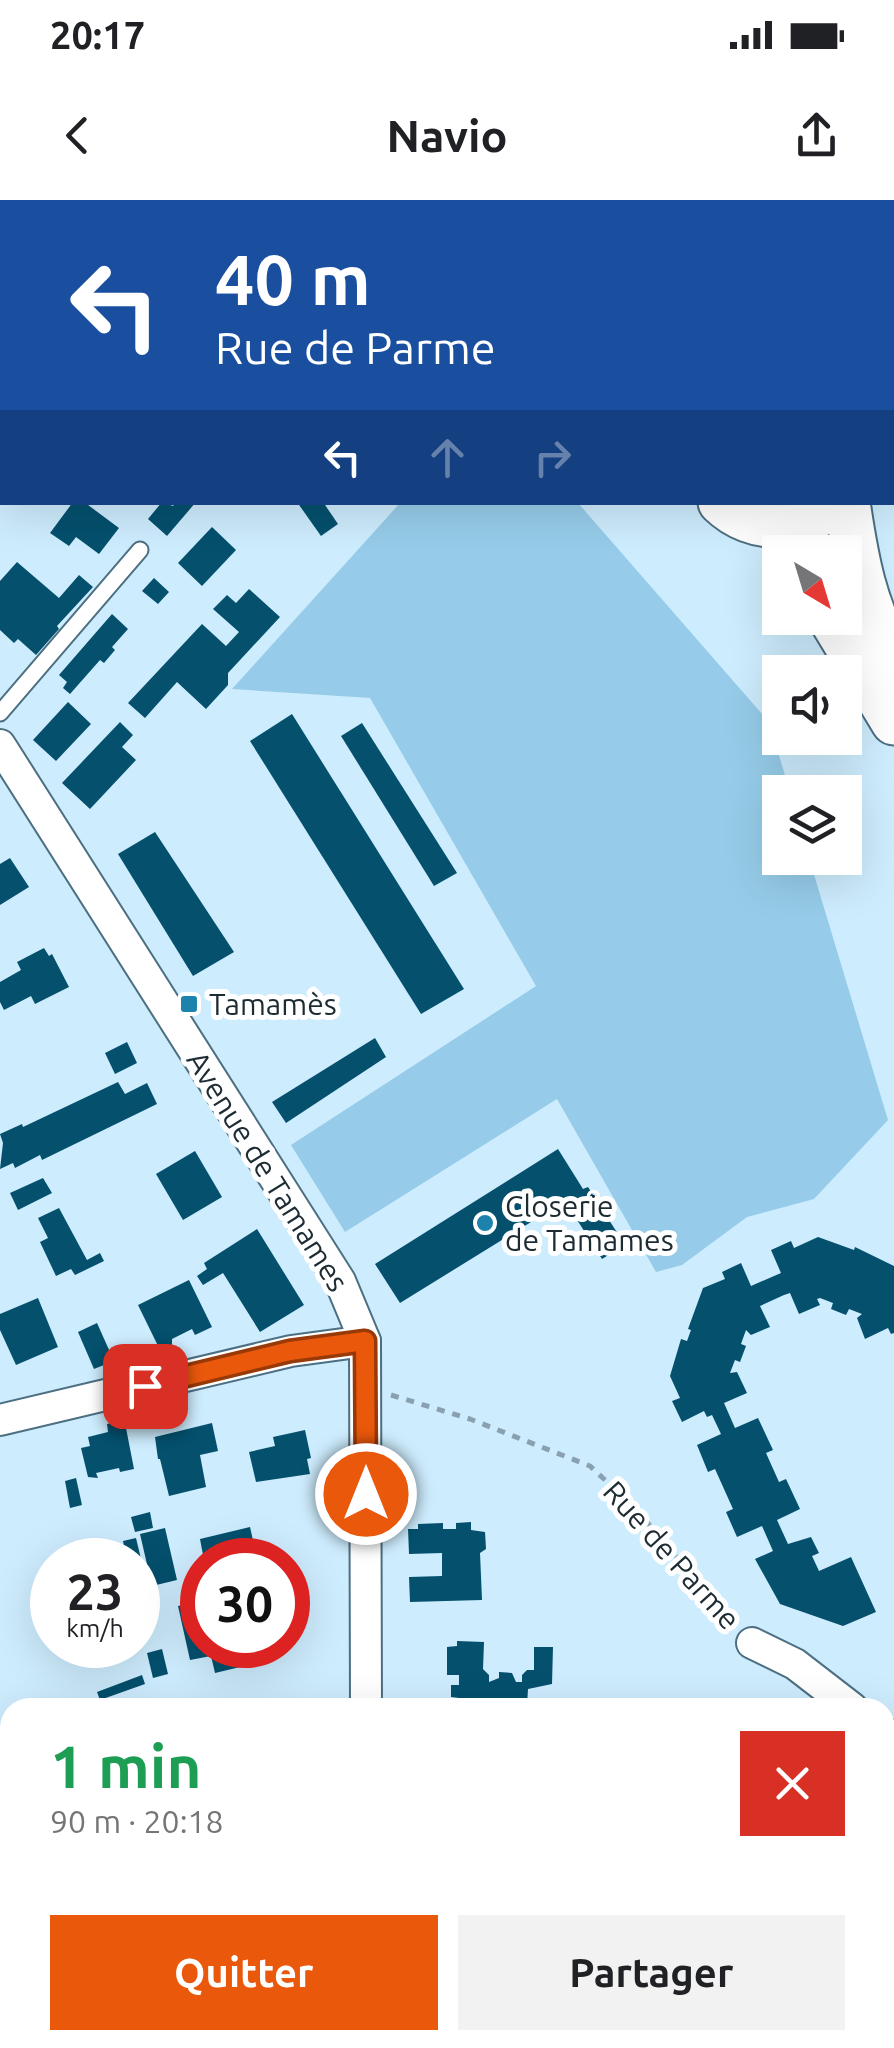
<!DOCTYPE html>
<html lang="fr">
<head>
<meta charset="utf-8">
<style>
	:root { --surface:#fff; --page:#f2f2f2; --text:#202124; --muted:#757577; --accent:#ea580c }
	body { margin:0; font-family:Ubuntu,sans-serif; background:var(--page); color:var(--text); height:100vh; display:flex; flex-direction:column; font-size:38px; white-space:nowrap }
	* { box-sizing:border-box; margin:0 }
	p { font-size:32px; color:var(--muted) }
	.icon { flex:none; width:55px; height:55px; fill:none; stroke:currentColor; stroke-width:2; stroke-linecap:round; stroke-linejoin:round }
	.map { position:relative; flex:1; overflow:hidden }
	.panel { position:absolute; left:0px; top:1498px; width:895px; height:352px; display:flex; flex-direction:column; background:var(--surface); border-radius:30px 30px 0 0; box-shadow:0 10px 40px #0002 }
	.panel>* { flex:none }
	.top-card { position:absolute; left:0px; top:0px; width:895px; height:305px; box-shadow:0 10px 40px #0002; background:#1a4fa0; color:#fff; overflow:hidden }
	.needle { width:65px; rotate:142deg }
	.tools { position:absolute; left:762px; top:335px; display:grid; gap:20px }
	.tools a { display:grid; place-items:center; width:100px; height:100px; border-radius:0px; background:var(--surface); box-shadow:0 10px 40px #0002; font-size:50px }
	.speed { position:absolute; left:30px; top:1338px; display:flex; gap:20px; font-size:50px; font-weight:700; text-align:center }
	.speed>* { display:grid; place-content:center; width:130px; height:130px; border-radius:50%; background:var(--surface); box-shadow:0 10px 40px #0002; line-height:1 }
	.speed small { font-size:25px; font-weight:400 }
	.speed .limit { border:15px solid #d22; background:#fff; color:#111 }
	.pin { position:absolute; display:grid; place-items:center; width:85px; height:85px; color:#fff; margin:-42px; border-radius:20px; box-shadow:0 5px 15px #0006 }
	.me { position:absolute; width:110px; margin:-55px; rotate:0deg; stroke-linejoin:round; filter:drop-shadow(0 0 8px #0008) }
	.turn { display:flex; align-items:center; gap:35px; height:210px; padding:0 50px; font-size:45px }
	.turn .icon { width:130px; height:130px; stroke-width:2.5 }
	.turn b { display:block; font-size:70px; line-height:85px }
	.lanes { display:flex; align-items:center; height:95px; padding:0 50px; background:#0003; justify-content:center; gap:50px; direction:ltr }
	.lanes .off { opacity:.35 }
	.round { display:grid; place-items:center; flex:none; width:105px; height:105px; border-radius:0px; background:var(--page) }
	.headline { display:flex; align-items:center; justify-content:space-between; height:170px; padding:0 50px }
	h1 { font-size:60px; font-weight:700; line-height:75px; color:#1e9e55 }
	.button { display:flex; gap:20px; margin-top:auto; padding:20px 50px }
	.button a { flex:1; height:115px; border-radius:0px; background:var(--accent); color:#fff; font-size:40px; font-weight:700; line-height:115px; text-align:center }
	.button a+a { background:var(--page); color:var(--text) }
	.status { display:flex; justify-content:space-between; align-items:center; height:70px; padding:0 50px; background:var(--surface); direction:ltr }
	.status svg { height:28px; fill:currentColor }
	header { display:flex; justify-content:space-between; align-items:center; height:130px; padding:0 50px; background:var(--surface); font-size:45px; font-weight:700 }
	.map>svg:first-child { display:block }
	.green { fill:#96cce9 }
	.building { fill:#04506d }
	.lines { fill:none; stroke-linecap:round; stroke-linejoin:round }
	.lane-casing { stroke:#4c6f82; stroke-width:19 }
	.street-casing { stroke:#4c6f82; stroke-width:34 }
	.secondary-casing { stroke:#4c6f82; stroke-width:44 }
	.primary-casing { stroke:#4c6f82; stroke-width:49 }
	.path { stroke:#89a1af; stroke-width:5; stroke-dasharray:8 8; stroke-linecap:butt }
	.lane { stroke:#fff; stroke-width:15 }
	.street { stroke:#fff; stroke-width:30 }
	.secondary { stroke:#fff; stroke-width:40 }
	.primary { stroke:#fff; stroke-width:45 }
	.route-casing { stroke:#983908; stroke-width:25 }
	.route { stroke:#ea580c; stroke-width:18 }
	.poi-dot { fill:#1d82ac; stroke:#fff; stroke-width:4 }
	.labels { text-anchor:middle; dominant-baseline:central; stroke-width:10; stroke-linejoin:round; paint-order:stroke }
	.poi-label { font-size:30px; fill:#1d2b33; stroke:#fff; text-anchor:start }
	.street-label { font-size:30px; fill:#1d2b33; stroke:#fff }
</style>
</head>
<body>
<div class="status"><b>20:17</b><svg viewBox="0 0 49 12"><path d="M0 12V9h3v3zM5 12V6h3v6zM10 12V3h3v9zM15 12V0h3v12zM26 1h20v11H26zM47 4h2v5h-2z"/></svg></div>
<header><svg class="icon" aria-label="back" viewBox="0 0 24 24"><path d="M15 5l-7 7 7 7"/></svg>Navio<svg class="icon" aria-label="share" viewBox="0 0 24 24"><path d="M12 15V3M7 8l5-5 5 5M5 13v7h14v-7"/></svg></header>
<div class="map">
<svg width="894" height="1848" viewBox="0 0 894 1848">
	<rect width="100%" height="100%" fill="#cdecfd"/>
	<path class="green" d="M401,302l177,1 191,219 21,70h-10v66h29l79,262 -74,79 -67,18 -65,48 -26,7 -99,-173 -212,133 -54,-87 245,-159 -166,-288 -138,-9z"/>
	<g class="building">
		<path d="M73,302h11l35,26 -20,26 -23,-17 -7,9 -19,-13z"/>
		<path d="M162,302l11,4 3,-4h20l-29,34 -19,-17z"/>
		<path d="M297,302h26l15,22 -17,12z"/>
		<path d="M212,327l24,23 -34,36 -24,-23z"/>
		<path d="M17,362l42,36 20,-23 14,12 -36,39 2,3 -23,26 -18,-16 -4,4 -14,-13v-49z"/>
		<path d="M154,378l15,14 -11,12 -16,-13z"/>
		<path d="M249,389l31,28 -52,56v12l-22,24 -29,-27 -32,36 -17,-15 74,-79 24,22 13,-14 -26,-23 14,-14 9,8z"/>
		<path d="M112,414l16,15 -16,18 3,3 -11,13 -4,-3 -30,34 -7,-6 4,-6 -8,-7z"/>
		<path d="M68,502l23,22 -35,37 -23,-21z"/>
		<path d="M292,514l172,275 -43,25 -171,-273z"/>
		<path d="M120,522l13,13 -11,12 14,13 -46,49 -28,-26z"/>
		<path d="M362,523l95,150 -23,13 -93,-150z"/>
		<path d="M155,632l79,120 -41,24 -75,-122z"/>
		<path d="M10,658l19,29 -29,18v-41z"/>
		<path d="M44,748l5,8 3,-2 17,33 -34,17 -4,-8 -27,14 -4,-8v-20l21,-12 -4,-8z"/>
		<path d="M375,838l11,19 -100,66 -14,-21z"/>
		<path d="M127,842l10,21 -22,11 -10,-21z"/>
		<path d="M118,882l7,12 22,-11 10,21 -115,56 -2,-5 -25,13 -2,-5 -13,6 3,-26 -3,-9 22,-10 1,3z"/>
		<path d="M558,949l25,40 5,-2 37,58 -23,14 -37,-58 -165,102 -25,-39z"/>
		<path d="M195,951l27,46 -39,23 -27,-46z"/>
		<path d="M43,978l9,15 -34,17 -8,-17z"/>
		<path d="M59,1008l28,52 13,-7 4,8 -29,14 -4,-6 -15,7 -16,-34 8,-4 -10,-20z"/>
		<path d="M257,1029l47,76 -44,27 -37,-59 -20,12 -6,-9 10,-7 -3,-6z"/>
		<path d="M818,1037l36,13 1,-3 39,19v67l-3,1 -3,-6 -23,11 -8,-21 5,-4 -13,-5 -3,6 -15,-6 2,-6 -13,-5 -3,1 3,6 -21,9 -9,-21 -6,2 -24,11 10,21 -19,8 -5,-5 -5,14 5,2 -6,16 -5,-2 -5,13 7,-1 10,21 -23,10 11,25 23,-10 15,32 -7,3 13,29 7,-3 14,30 -23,11 11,24 23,-7 8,16 -7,3 7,15 32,-14 25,55 -33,14 -63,-22 -25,-45 18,-8 -11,-25 -25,11 -11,-25 7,-3 -18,-40 -7,3 -11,-27 24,-11 -9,-19 -5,2 -3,-6 -22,11 -10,-21 8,-3 -10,-22 11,-37 6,2 4,-11 -3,-1 15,-41 22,-9 -3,-7 19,-9 10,23 30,-13 -10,-23 20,-9 3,7z"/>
		<path d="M189,1080l23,47 -17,8 -3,-6 -20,10v8l-12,3 -22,-45z"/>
		<path d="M38,1098l20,49 -42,18 -16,-35v-16z"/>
		<path d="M97,1123l17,38 -20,8 -16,-37z"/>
		<path d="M119,1221l1,8 6,-1 8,41 -14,3 -1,-4 -23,5 2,5 -10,-1 -7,-29 9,-2 -2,-9 20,-5 -1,-8z"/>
		<path d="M212,1223l6,28 -18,4 6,32 -37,9 -9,-37h-2l-3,-22z"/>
		<path d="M305,1230l6,28 -4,1 3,15 -54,8 -7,-30 26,-6 -2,-9z"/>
		<path d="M76,1278l6,27 -12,3 -5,-27z"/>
		<path d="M150,1312l3,16 -18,4 -4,-15z"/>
		<path d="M471,1322v8l14,2 1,17 -6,4 2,47 -72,2 -1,-25 33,-1v-23l-33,1 -1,-25h10v-5l25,-1v6h13v-6z"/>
		<path d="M250,1327l7,31 -53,2 -4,-21z"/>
		<path d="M165,1328l12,52 -25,6 -12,-52z"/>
		<path d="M136,1338l5,21 -56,1 -1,-4 40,-10 -1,-5z"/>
		<path d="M202,1401v44h77l1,7 -12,3 1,5 -54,13 -4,-17 -21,4 -12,-54z"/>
		<path d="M457,1441l27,1 -1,27 6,6v7l10,-4v-6l13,1 4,9h6v-7l5,-5h7v-23h19l-1,37 -24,5 -1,17 -68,2v-10l-8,-1v-12h8v-10h-12v-28l10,-1z"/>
		<path d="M162,1449l6,25 -15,4 -6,-25z"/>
		<path d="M142,1475l3,9 -45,16 -3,-8z"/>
		<path d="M105,1840h44l1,8h-45z"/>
	</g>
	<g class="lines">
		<g class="lane-casing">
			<path id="lane" d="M0,513l140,-163"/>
		</g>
		<g class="street-casing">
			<g id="street">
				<path d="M236,0l2,2"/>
				<path d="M800,0l5,2"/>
				<path d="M136,2l4,-2"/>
				<path d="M0,17h2"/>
				<path d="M892,50h2"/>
				<path d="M0,195l2,-3"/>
				<path d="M0,545l340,536 25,60 1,367"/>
				<path d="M0,1220l291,-69 74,-10"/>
				<path d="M752,1443l43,21 57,44"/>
				<path d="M885,1533l9,7"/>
				<path d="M329,1848l1,-8"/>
			</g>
		</g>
		<g class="secondary-casing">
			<g id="secondary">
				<path d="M892,181h2"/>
				<path d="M892,231l2,-1"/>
			</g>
		</g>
		<g class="primary-casing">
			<g id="primary">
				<path d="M554,0l1,2"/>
				<path d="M602,0l1,2"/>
				<path d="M721,302c32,31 82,29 115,0"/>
				<path d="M847,302c8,55 17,108 47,155"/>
				<path d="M831,418l63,104"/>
			</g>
		</g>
		<path class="path" d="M391,1195l79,24 120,47 43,40 100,116"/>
		<use href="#lane" class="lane"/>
		<use href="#street" class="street"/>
		<use href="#secondary" class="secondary"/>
		<use href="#primary" class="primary"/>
	</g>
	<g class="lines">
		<g class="route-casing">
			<path id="route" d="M145,1186l145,-35 75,-10 1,153"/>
		</g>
		<use href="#route" class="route"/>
	</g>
	<g class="poi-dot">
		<rect x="179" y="794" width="20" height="20" rx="5"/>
		<circle cx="485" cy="1023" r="10"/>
	</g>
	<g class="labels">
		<g class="poi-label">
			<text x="209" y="804">Tamamès</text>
			<text x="505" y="1006">Closerie<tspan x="505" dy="34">de Tamames</tspan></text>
		</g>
		<g class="street-label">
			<text transform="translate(268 971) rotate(58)">Avenue de Tamames</text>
			<text transform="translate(672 1355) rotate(48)">Rue de Parme</text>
		</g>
	</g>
</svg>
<div class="tools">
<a><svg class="needle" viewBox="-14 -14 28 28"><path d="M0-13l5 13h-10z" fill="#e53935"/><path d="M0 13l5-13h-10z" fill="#757577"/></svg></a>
<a><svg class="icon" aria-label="sound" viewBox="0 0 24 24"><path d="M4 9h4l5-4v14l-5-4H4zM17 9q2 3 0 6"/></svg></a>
<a><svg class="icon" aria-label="layers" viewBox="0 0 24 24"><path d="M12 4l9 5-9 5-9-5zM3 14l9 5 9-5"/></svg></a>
</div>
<div class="speed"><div>23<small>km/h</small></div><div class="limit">30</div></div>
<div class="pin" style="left:145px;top:1186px;background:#d93025"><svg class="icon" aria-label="arrive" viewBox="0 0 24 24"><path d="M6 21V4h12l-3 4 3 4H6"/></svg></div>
<svg class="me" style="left:366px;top:1294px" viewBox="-20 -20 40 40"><circle r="17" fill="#ea580c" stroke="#fff" stroke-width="3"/><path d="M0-11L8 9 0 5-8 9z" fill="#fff"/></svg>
<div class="top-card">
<div class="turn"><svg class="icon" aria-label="left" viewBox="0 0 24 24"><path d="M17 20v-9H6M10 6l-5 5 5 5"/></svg><div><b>40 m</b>Rue de Parme</div></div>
<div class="lanes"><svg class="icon" aria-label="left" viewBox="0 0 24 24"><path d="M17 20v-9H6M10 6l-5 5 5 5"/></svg><svg class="icon off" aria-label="ahead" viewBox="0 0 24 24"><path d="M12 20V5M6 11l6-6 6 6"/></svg><svg class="icon off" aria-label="right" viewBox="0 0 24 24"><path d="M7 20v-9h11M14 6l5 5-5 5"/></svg></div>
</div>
<section class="panel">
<div class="headline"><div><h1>1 min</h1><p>90 m · 20:18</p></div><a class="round" style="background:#d93025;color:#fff"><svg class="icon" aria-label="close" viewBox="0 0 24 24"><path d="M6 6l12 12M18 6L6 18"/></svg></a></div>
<div class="button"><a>Quitter</a><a>Partager</a></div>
</section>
</div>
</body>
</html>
